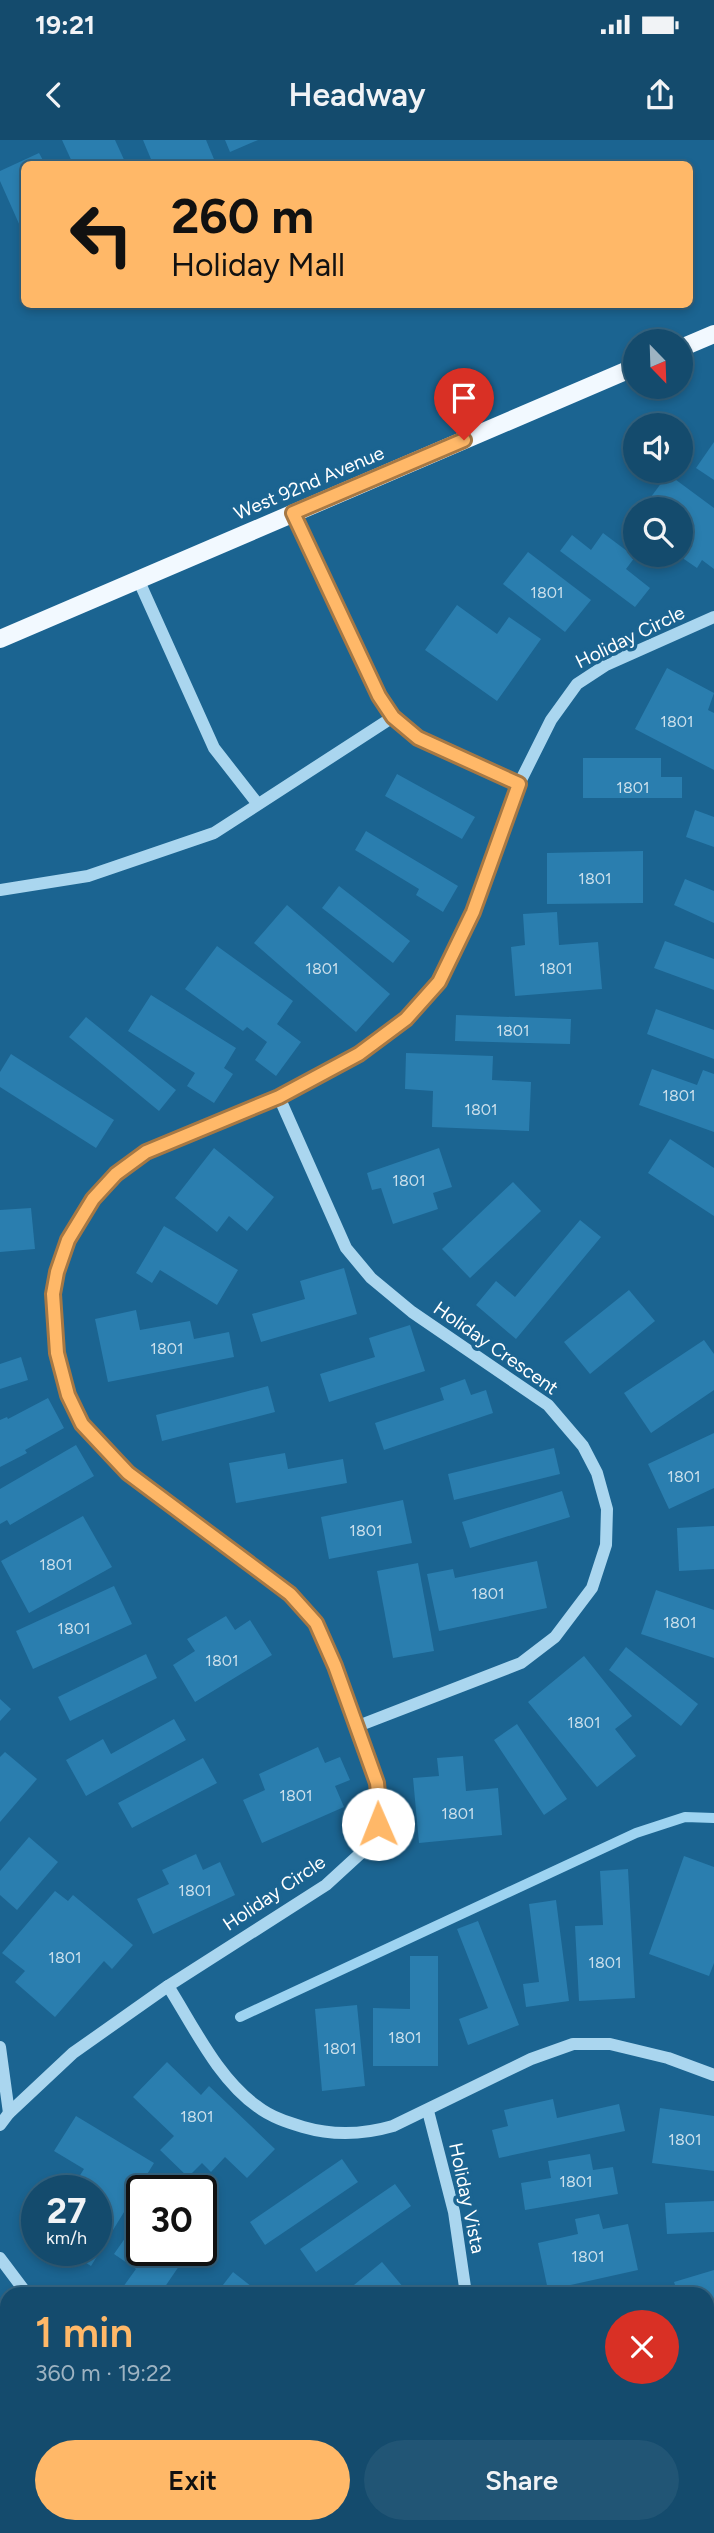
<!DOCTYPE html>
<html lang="en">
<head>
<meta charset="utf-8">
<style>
	:root { --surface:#144b6d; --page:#215575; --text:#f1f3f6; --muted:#9db3c2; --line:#336380; --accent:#ffb868 }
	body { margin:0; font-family:Figtree,sans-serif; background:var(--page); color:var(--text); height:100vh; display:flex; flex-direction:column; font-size:26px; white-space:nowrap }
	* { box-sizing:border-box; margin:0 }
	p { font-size:23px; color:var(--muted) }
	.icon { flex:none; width:38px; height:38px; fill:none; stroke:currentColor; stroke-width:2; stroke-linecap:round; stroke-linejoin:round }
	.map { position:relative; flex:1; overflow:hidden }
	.panel { position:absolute; left:0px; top:2147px; width:714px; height:247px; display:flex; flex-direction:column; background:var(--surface); border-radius:21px 21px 0 0; box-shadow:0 4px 10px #0003,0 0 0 2px var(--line) }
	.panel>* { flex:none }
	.guide { position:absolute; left:21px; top:21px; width:672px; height:147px; border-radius:10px; box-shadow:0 4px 10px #0003,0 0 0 2px var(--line); background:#ffb868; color:#111; overflow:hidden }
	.needle { width:46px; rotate:157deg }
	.fabs { position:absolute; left:623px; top:189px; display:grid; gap:14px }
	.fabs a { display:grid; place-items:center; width:70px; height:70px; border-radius:50%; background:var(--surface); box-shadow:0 4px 10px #0003,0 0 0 2px var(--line); font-size:35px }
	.speed { position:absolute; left:21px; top:2035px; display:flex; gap:14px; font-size:35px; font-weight:700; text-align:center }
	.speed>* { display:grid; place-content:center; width:91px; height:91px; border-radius:50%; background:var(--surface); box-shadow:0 4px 10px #0003,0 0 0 2px var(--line); line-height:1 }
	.speed small { font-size:18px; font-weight:400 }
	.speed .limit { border:4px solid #111; border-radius:10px; background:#fff; color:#111 }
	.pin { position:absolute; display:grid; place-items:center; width:60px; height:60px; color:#fff; margin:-72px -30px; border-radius:50% 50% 50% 0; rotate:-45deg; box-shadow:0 0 7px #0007 }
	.pin .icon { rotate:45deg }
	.me { position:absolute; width:77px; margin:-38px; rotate:359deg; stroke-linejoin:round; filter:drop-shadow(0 0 5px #0008) }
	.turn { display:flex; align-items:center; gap:24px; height:147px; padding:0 35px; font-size:32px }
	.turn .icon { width:91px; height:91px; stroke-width:2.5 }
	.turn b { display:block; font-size:49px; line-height:60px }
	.round { display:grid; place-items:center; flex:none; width:74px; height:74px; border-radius:37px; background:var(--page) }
	.headline { display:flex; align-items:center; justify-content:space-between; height:119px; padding:0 35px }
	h1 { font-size:42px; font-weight:600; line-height:52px; color:var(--accent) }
	.button { display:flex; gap:14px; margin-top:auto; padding:14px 35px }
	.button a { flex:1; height:80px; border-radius:42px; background:var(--accent); color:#111; font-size:28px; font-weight:600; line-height:80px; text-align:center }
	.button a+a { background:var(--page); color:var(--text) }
	.status { display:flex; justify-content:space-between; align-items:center; height:49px; padding:0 35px; background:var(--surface); direction:ltr }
	.status svg { height:19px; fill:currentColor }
	header { display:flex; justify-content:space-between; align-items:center; height:91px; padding:0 35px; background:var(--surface); font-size:32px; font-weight:600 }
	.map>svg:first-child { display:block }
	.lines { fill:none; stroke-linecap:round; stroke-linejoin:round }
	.stream { stroke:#9dd3f1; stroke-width:10 }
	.building { fill:#2a7eaf }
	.minor { stroke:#aad6ef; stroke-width:12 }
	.major { stroke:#f2f9ff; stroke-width:18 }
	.route-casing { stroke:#a67844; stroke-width:18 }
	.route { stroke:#ffb868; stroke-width:12 }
	.labels { text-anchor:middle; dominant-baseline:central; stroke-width:7; stroke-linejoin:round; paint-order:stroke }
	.number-label { font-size:16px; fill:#cadfeb }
	.street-label { font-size:19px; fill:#fff; stroke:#1b6491 }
</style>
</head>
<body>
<div class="status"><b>19:21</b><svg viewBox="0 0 49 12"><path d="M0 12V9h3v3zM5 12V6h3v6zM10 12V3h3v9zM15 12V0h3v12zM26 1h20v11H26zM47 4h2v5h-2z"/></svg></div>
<header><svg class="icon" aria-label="back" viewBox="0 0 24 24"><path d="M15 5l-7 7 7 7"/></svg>Headway<svg class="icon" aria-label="share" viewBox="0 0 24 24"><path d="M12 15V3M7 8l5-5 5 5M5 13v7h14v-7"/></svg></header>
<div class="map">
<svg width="714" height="2393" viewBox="0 0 714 2393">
	<rect width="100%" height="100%" fill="#1b6491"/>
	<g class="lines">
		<path class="stream" d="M240,1877l396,-184 49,-16 29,1"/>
	</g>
	<g class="building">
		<path d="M62,0h53l11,24h-53z"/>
		<path d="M143,0h63l10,24h-63z"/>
		<path d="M225,0h33l-28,12z"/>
		<path d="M39,13l6,11h-21v71l-24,-54v-10z"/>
		<path d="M714,302v38l-18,-12z"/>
		<path d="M668,334l46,34v61l-12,-9 -5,8 -16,-11v-48h-39z"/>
		<path d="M603,393l32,24 -9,12 24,19 -15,19 -75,-56 12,-16 19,15z"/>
		<path d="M528,412l63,48 -26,32 -62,-48z"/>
		<path d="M457,465l40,29 12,-17 32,22 -44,62 -72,-51z"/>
		<path d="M667,528l47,25 -6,17 6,3v57l-79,-41z"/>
		<path d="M583,618h78v19h21v21h-99z"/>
		<path d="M397,634l78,43 -13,22 -77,-43z"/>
		<path d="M695,670l19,7v30l-28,-10z"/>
		<path d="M366,691l92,55 -15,26 -27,-17 3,-6 -64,-39z"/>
		<path d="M643,711v52l-96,1v-51z"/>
		<path d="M685,739l29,12v32l-40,-18z"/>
		<path d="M339,746l71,55 -17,22 -71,-55z"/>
		<path d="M287,765l103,89 -34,38 -102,-89z"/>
		<path d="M557,772l2,33 39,-3 4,47 -87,7 -4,-49 14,-2 -2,-31z"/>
		<path d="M665,801l49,18v31l-60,-22z"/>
		<path d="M217,806l76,55 -16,23 24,18 -25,34 -21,-16 12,-18 -20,-15 -4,4 -58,-42z"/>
		<path d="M151,855l85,53 -12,20 9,6 -19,29 -27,-17 8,-13 -67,-42z"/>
		<path d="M656,869l58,21v29l-67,-25z"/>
		<path d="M456,875l115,4 -1,25 -115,-3z"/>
		<path d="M86,877l90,73 -17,21 -90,-74z"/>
		<path d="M406,913l87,3 -1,24 39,2 -2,49 -97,-4 1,-36 -28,-2z"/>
		<path d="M11,914l103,66 -18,28 -96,-61v-15z"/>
		<path d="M652,929l45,16 6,-15 11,4v58l-75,-27z"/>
		<path d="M670,999l44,29v48l-66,-43z"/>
		<path d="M214,1008l60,49 -27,34 -18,-15 -12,16 -42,-34z"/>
		<path d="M439,1008l13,39 -19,6 5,16 -45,15 -12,-36 -9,2 -5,-17z"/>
		<path d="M513,1042l28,29 -71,67 -28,-29z"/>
		<path d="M31,1068l4,41 -35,3v-42z"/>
		<path d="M580,1080l21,17 -85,102 -40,-34 20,-24 19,16z"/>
		<path d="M164,1086l74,44 -21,35 -57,-35 -8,13 -16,-10z"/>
		<path d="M344,1128l13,46 -96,28 -9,-28 53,-15 -5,-18z"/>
		<path d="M629,1150l26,31 -65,53 -26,-32z"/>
		<path d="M136,1170l4,20 50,-9 4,18 35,-7 5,25 -126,25 -13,-63z"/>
		<path d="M410,1185l15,46 -96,31 -9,-28 55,-17 -6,-19z"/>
		<path d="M704,1200l10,14v36l-63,43 -27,-40z"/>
		<path d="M21,1217l7,23 -28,9v-25z"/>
		<path d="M465,1239l6,16 15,-5 7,23 -109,37 -9,-27 69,-23 -4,-12z"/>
		<path d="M268,1246l7,26 -113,29 -6,-26z"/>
		<path d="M48,1258l16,30 -39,22 2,3 -27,14v-47l7,-3 1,2z"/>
		<path d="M714,1293v55l-45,21 -21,-45z"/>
		<path d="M76,1305l18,31 -84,49 -3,-5 -7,4v-35z"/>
		<path d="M554,1308l6,26 -106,26 -6,-26z"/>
		<path d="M285,1313l3,16 55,-10 4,24 -111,20 -7,-40z"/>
		<path d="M562,1351l8,26 -100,31 -8,-26z"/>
		<path d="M403,1360l9,43 -83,16 -8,-42z"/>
		<path d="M83,1376l29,51 -83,46 -28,-52z"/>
		<path d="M714,1386v43l-35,2 -2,-43z"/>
		<path d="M537,1421l10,47 -108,23 -12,-57 26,-5 2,9z"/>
		<path d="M418,1423l16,88 -41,7 -16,-87z"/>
		<path d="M114,1446l18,38 -99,45 -17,-38z"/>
		<path d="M656,1450l58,20v48l-73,-24z"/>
		<path d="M226,1476l9,14 15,-10 22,35 -77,47 -22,-37 22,-14 -8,-12z"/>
		<path d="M626,1507l72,57 -17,22 -72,-56z"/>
		<path d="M146,1514l11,24 -87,43 -12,-24z"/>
		<path d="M584,1516l48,60 -17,13 21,27 -39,31 -69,-85z"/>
		<path d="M0,1559l11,10 -11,12z"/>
		<path d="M174,1579l12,21 -100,56 -20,-36 37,-21 8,15z"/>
		<path d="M517,1584l50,75 -23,16 -50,-75z"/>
		<path d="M318,1607l7,16 15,-6 10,23 -15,6 9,21 -82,36 -19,-43 22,-10 -6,-16z"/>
		<path d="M5,1612l32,27 -37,43v-65z"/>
		<path d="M463,1616l3,35 32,-3 4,47 -83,8 -6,-65 26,-2 -2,-18z"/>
		<path d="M203,1618l14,25 -85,45 -14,-25z"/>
		<path d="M29,1697l29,25 -41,48 -17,-15v-24z"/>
		<path d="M196,1714l7,16 17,-8 15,33 -82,39 -16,-35 32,-15 -7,-14z"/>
		<path d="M684,1716l30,11v96l-5,13 -60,-22z"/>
		<path d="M628,1729l7,129 -56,3 -4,-75 28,-1 -3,-54z"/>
		<path d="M55,1751l13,10 5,-6 60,50 -21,24 -8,-8 -49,56 -40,-35 10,-11 -23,-18z"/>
		<path d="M556,1760l13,101 -43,6 -3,-23 16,-2 -10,-78z"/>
		<path d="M478,1781l41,104 -51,20 -9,-26 29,-11 -31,-79z"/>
		<path d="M410,1816h28v110h-65v-58l37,1z"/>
		<path d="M357,1865l8,81 -43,5 -7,-82z"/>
		<path d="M167,1922l34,33 8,-9 66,63 -28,29 -22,-21 -14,15 -9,-9 -14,14 -28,-27 14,-14 -41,-39z"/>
		<path d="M553,1959l4,19 62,-14 6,27 -126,27 -7,-28 16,-4 -4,-16z"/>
		<path d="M660,1968l54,8v55l-62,-8z"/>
		<path d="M76,1976l78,47 -63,103 -26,-16h31v-59h-26l14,-22 -30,-18z"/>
		<path d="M590,2014l3,16 20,-3 5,27 -93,16 -4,-27 30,-5 -3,-17z"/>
		<path d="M342,2019l16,23 -93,63 -15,-23z"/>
		<path d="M395,2044l16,22 -95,66 -16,-23z"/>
		<path d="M714,2061v31l-47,2 -2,-31z"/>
		<path d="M201,2074l10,7 -10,14z"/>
		<path d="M599,2074l4,15 25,-5 10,46 -90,20 -10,-47 40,-9 -3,-15z"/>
		<path d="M137,2081l5,3v26h48l-30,44h-42l18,-25 -22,-15z"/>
		<path d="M382,2122l27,32h-66z"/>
		<path d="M714,2130v41l-7,2v-19h-29l-4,-12z"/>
		<path d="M233,2132l23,18 -3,4h-37z"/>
		<path d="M714,2207v52l-7,3v-52z"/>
		<path d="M7,2220v51l-7,4v-50z"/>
		<path d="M714,2290v22l-7,-15v-4z"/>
		<path d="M56,2387h67l-11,6h-52z"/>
		<path d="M255,2387h15l3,6 11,-6h71l-12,6h-100z"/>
		<path d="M453,2387h57l5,6h-71z"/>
	</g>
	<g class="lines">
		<g class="minor">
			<path d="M293,373l86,183 14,21 25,22 101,45"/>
			<path d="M138,439l76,169 43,55"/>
			<path d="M0,750l88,-14 126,-43 179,-116"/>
			<path d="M279,957l67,151 25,30 41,34 136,93 35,41 14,27 10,36 -1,36 -14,43 -37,49 -34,26 -163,63"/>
			<path d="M168,1846c26,41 50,93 90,121 13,10 29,15 45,20 31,9 59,8 90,-1l138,-67 42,-15h37l58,14 46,17"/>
			<path d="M0,1907l9,66"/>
			<path d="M428,1971l26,101 12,82"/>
			<path d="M0,1985l9,-12 64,-60 95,-67 158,-101 36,-33 16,-28 2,-11 -3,-30 -19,-57 -42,-103 -26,-29 -162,-121 -46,-49 -14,-29 -11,-42 -4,-58 4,-24 11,-31 25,-41 23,-25 30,-22 133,-55 80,-43 47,-35 33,-37 34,-70 46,-128 32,-64 26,-36 29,-19 108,-48"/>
			<path d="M0,2118l27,36"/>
			<path d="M164,2387l1,6"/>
			<path d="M566,2387l4,6"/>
			<path d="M693,2393l21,-9"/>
		</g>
		<g class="major">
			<path d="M681,208l33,-14"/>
			<path d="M0,499l635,-272"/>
		</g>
	</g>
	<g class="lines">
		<g class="route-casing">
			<path id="route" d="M378,1684l2,-11 -3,-30 -42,-117 -19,-43 -26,-29 -162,-121 -46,-49 -14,-29 -11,-42 -4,-59 4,-22 11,-32 25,-41 23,-25 30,-22 133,-55 80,-43 47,-35 33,-37 34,-70 46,-128 -101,-46 -25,-21 -14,-21 -86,-183 171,-73"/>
		</g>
		<use href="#route" class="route"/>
	</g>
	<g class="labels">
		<g class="number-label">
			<text x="547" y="452">1801</text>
			<text x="677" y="581">1801</text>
			<text x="633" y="647">1801</text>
			<text x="595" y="738">1801</text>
			<text x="322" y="828">1801</text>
			<text x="556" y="828">1801</text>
			<text x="513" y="890">1801</text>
			<text x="679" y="955">1801</text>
			<text x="481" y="969">1801</text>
			<text x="409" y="1040">1801</text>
			<text x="167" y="1208">1801</text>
			<text x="684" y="1336">1801</text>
			<text x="366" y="1390">1801</text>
			<text x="56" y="1424">1801</text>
			<text x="488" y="1453">1801</text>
			<text x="680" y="1482">1801</text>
			<text x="74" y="1488">1801</text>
			<text x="222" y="1520">1801</text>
			<text x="584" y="1582">1801</text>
			<text x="296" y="1655">1801</text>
			<text x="458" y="1673">1801</text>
			<text x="195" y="1750">1801</text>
			<text x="65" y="1817">1801</text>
			<text x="605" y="1822">1801</text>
			<text x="405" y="1897">1801</text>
			<text x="340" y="1908">1801</text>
			<text x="197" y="1976">1801</text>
			<text x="685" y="1999">1801</text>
			<text x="576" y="2041">1801</text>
			<text x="588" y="2116">1801</text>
		</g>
		<g class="street-label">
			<text transform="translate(309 343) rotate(-23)">West 92nd Avenue</text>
			<text transform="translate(630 497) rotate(-26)">Holiday Circle</text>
			<text transform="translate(496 1208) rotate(35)">Holiday Crescent</text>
			<text transform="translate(274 1753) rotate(-34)">Holiday Circle</text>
			<text transform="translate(467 2058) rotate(78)">Holiday Vista</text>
		</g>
	</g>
</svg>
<div class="fabs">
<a><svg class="needle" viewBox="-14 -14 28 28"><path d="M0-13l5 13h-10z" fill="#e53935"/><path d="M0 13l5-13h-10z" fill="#9db3c2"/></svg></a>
<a><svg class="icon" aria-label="sound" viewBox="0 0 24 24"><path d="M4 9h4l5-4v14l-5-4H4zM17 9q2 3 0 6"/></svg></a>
<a><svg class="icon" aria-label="search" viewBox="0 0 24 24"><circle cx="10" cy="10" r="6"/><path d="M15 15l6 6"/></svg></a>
</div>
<div class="speed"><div>27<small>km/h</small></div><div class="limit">30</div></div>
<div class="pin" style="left:464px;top:300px;background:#d93025"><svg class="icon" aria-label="arrive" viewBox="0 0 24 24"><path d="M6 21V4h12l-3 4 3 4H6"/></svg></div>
<svg class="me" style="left:378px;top:1684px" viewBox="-20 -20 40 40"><circle r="19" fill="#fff"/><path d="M0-13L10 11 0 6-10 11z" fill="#ffb868"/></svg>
<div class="guide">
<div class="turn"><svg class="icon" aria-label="left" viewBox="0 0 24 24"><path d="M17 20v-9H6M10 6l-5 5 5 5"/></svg><div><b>260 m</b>Holiday Mall</div></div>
</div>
<section class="panel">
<div class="headline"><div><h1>1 min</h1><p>360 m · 19:22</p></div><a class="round" style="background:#d93025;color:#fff"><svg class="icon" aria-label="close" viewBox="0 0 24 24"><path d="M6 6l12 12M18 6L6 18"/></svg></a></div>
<div class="button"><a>Exit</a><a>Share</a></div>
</section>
</div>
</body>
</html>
